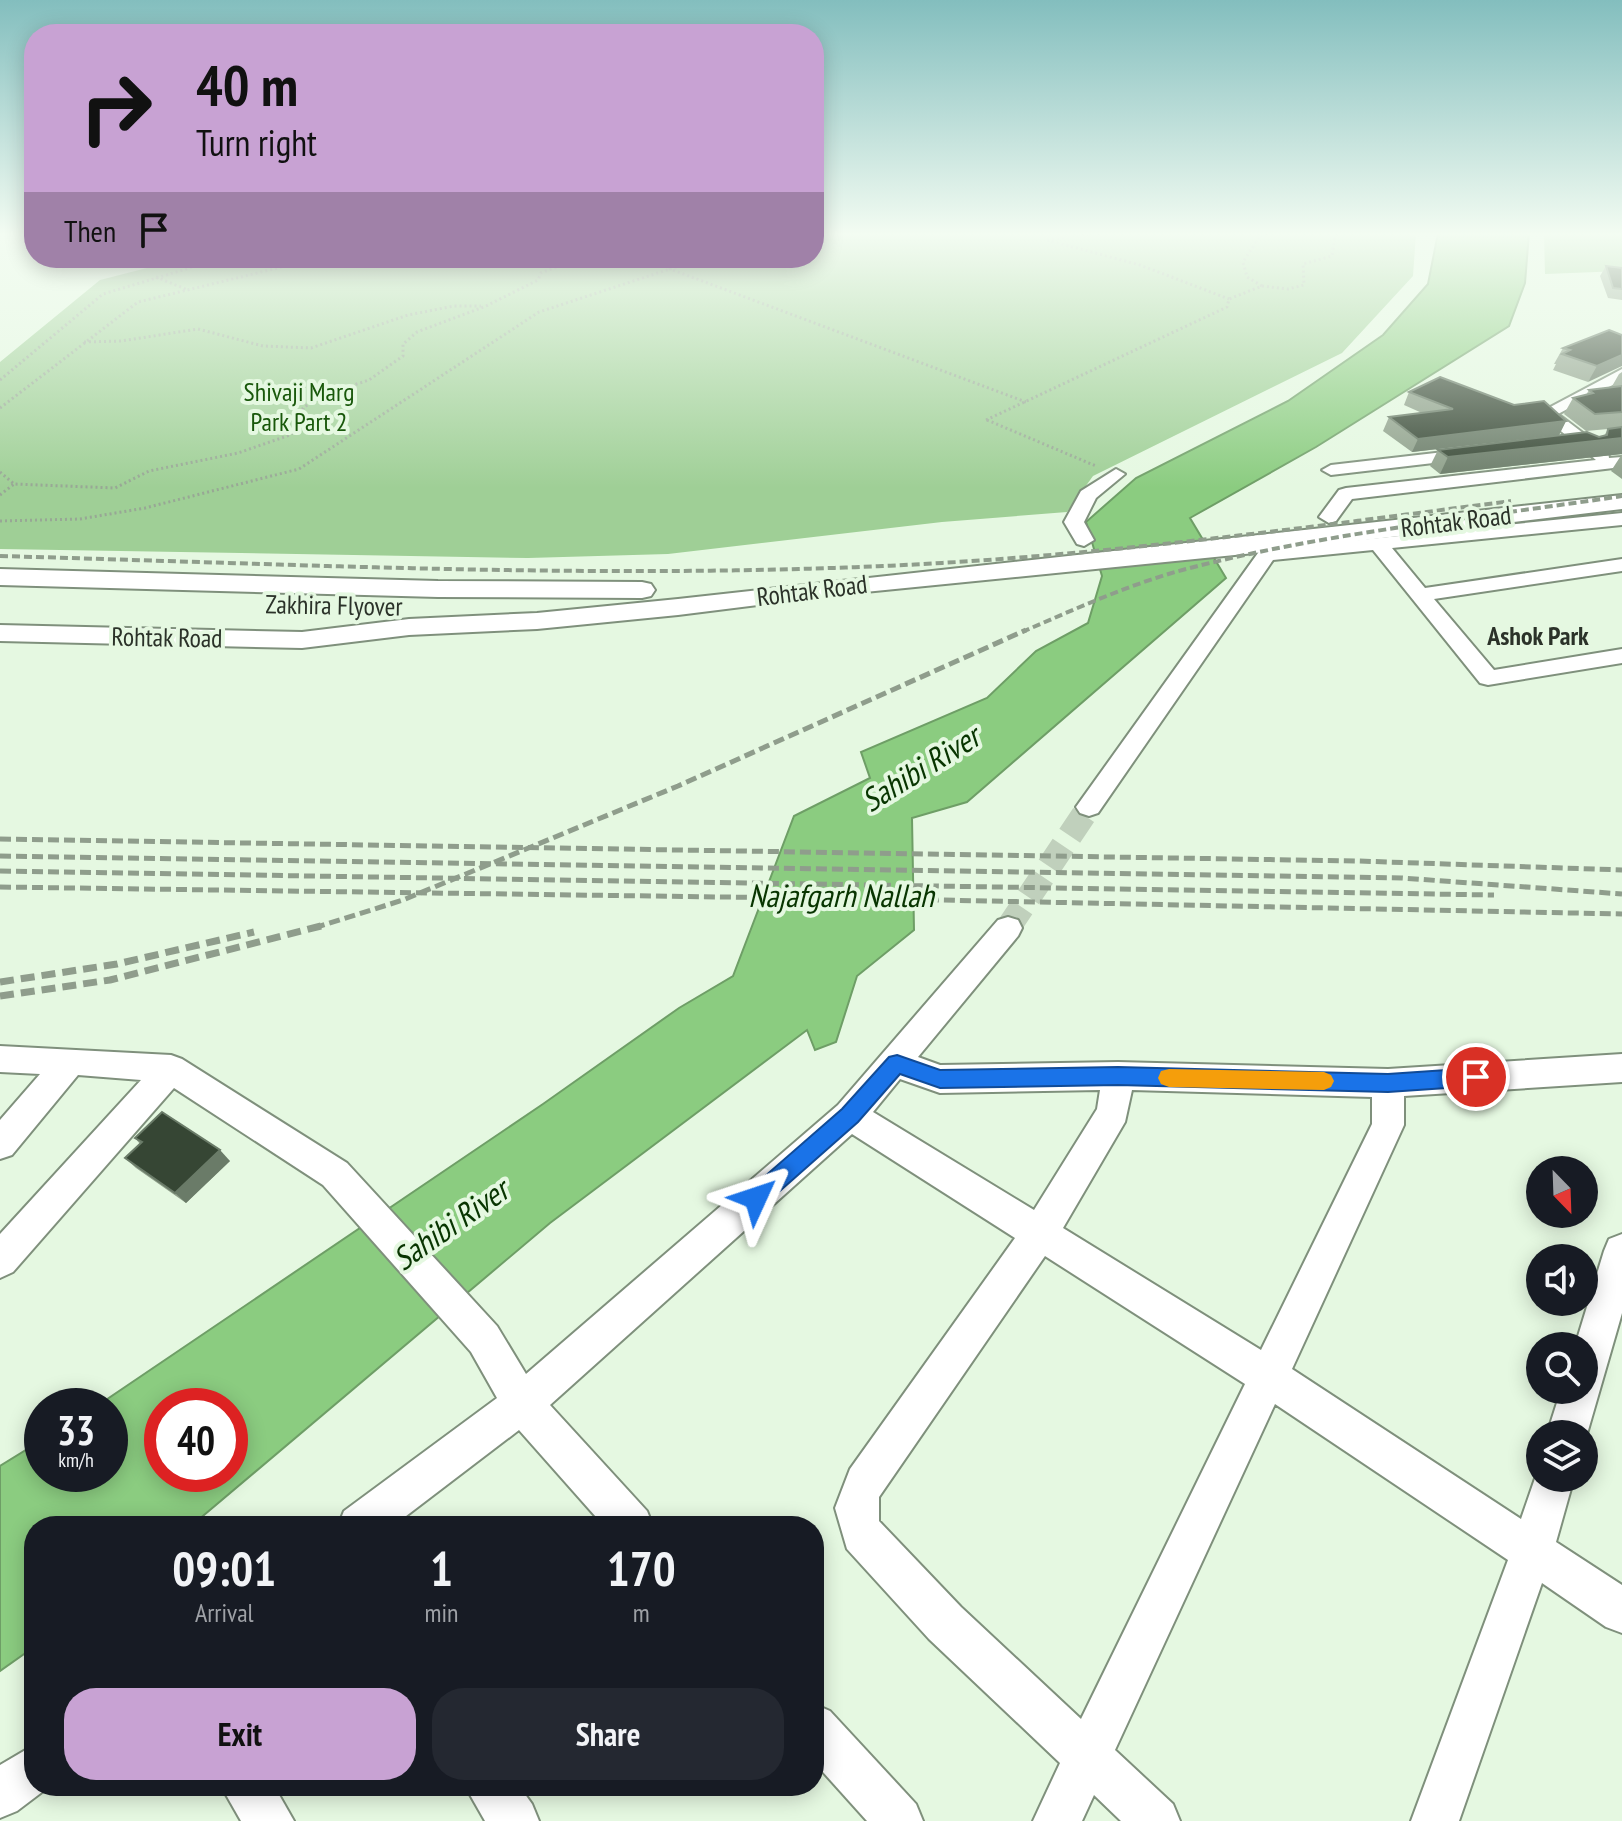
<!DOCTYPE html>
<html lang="en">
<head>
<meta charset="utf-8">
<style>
	:root { --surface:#171b24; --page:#242831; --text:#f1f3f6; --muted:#9ea1a6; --accent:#c8a2d3 }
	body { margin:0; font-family:"PT Sans Narrow",sans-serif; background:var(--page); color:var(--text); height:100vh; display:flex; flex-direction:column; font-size:30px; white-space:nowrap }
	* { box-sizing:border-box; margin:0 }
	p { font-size:26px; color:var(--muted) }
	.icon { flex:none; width:44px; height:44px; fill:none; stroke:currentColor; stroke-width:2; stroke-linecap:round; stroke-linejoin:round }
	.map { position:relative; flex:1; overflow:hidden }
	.sheet { position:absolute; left:24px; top:1516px; width:800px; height:280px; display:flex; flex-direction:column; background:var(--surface); border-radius:32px; box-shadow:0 4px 20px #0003 }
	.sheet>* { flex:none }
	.guide { position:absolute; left:24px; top:24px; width:800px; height:244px; border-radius:32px; box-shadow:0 4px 20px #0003; background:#c8a2d3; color:#111; overflow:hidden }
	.needle { width:52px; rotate:157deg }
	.controls { position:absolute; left:1526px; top:1156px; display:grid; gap:16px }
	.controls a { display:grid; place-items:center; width:72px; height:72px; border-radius:50%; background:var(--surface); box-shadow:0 4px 20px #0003; font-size:40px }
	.speed { position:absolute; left:24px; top:1388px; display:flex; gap:16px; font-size:40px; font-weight:700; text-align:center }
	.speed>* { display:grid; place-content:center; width:104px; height:104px; border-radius:50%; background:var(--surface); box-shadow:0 4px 20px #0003; line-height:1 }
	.speed small { font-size:20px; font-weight:400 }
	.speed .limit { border:12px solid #d22; background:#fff; color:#111 }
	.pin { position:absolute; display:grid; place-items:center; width:68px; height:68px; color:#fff; margin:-34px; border:4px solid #fff; border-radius:50%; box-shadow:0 2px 8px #0007 }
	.me { position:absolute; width:88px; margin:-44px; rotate:48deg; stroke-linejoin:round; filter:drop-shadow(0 0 6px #0008) }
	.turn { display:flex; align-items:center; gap:28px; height:168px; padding:0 40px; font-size:36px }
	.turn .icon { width:104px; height:104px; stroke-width:2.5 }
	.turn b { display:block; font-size:56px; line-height:68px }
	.then { display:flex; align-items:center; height:76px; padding:0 40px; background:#0003; gap:16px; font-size:30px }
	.eta { display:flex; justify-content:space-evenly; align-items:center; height:136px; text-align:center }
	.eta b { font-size:48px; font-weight:600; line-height:56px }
	.button { display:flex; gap:16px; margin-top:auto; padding:16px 40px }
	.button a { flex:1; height:92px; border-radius:32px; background:var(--accent); color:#111; font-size:32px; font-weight:600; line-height:92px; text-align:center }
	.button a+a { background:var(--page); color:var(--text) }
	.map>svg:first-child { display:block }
	.green { fill:#9fcf96 }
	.water { fill:#8bcc80; stroke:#6e9e66; stroke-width:2; fill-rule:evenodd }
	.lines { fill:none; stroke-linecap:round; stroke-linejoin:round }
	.minor-tunnel { stroke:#c0d0bc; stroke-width:25; stroke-dasharray:25 12; stroke-linecap:butt }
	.minor-casing { stroke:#7f907c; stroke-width:4 }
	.major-casing { stroke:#7f907c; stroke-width:4 }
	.path { stroke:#98a795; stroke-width:3; stroke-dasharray:2 3; stroke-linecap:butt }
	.minor { fill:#fff; fill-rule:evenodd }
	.major { fill:#fff; fill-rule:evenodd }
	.rail-far2 { stroke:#8f9d8c; stroke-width:4; stroke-dasharray:8 4; stroke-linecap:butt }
	.rail-far1 { stroke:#8f9d8c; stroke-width:5; stroke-dasharray:11 5; stroke-linecap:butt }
	.rail { stroke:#8f9d8c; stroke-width:7; stroke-dasharray:14 7; stroke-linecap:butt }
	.wall { fill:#8e9f8a }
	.shaded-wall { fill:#6a7b68 }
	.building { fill:#364634; stroke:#6a7b68; stroke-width:2 }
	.route { fill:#1a73e8; stroke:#114b97; stroke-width:2 }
	.slow { fill:#f59e0b }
	.labels { text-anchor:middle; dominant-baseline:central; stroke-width:8; stroke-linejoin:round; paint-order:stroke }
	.far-park-label { font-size:26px; fill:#19580b; stroke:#e5f8e1 }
	.far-street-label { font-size:26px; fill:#2b3229; stroke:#e5f8e1 }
	.far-neighbourhood-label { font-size:26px; font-weight:bold; fill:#2b3229; stroke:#e5f8e1 }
	.water-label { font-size:32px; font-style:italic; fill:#083501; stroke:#e5f8e1 }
</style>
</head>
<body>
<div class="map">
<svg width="1622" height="1821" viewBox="0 0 1622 1821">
	<rect width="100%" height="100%" fill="#e5f8e1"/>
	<g class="green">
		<path d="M814,233h602l-3,43 -71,77 -249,123 -26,36 -125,10 -274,32 -140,4 -528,-9v-187l100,-82 86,-22h628z"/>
		<path d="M1544,233h78v38l-77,3z"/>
	</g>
	<path class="water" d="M1438,233h91l-4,50 -16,43 -193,121 -126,71 36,60 -259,224 -55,16 2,112 -57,46 -21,66 -21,8 -8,-20 -257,193 -359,303h-157v121l-34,24v-205l42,-26v34h68v-68h-13l446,-302 136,-96 54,-32 61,-160 76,-38 -9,-26 126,-54 49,-47 52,-28 14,-47 -16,-54 50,-44 152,-77 95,-66 45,-51zM162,1406h68v68h-68z"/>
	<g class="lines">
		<path class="minor-tunnel" d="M1008,928l81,-121"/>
		<g class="minor-casing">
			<g id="minor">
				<path d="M1622,369v11l-64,34 50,38 1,6 13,-1v10l-270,32 -16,22 -7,2 -10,-6 20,-27 7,-2 250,-28 -57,-47z"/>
				<path d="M1470,449l6,1 3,4 -3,4 -145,17 -9,-5 9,-5z"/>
				<path d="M1116,469l9,5 -29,24 -12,24 10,18 -10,6 -7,-2 -13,-22 17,-31z"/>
				<path d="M1622,513v12l-230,23 33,40 197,-29v12l-188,28 60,71 128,-21v14l-134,22 -8,-2 -107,-133 -100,10 -175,253 -9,3 -9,-3 -4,-6 192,-268h14l3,4 -3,5z"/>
				<path d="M1008,917l10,3 4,8 -4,8 -100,121 22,8 178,-3 270,7 234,-15v28l-218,14v29l-112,244 229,150 19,-55v14h34l-18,64 66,43v48l-16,-6 -64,-44 -83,238h-48l97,-261 -233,-156 -160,346 58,54 7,17h-59l-27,-26 -12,26h-49l27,-58 -131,-124 -82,-90 -12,-41 15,-39 165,-231 -163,-104 -302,271 97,106 6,15h-49l-85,-96 -126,96h-55l6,-15 153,-113 -26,-46 -148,-167 -149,-97 -161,184 -13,6v-44l141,-154 -63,-5 -66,80 -12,4v-39l40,-46 -40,-2v-26l171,9 11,4 165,104 150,163 29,48 312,-269 160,-185zM900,1079l40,14 160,-3 -3,19 -63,101 -161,-98zM1132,1090l240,7v27l-111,226 -198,-122 62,-106zM1045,1256l200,128 -164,335 -120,-112 -82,-86v-24z"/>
				<path d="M1622,1234v79l-35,121 -3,7v-7h-37l14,-44h23v-44h-9l29,-95 5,-12z"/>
				<path d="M814,1704l16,7 86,93 7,17h-56l-53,-59z"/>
				<path d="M34,1745v41h16l-33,25 -17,7v-53z"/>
				<path d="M221,1786h53l20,35h-53z"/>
				<path d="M465,1786h54l13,18 7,17h-54z"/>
			</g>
		</g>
		<g class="major-casing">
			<g id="major">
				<path d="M1622,495v14l-347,42 -420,42 -177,22 -141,14 -128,6 -107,13 -302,-7v-16l302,7 107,-13 128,-6 141,-14z"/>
				<path d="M0,569l438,12 204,1 9,2 4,6 -4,6 -9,2 -204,-1 -438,-12z"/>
			</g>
		</g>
		<g class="path">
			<path d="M1052,239l52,-6"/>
			<path d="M1047,240l93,25 89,34"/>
			<path d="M705,258l-35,11 356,133"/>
			<path d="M156,277l32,13"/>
			<path d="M1262,286l26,3 16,-4 -1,-21 29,-8 3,-19 5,-4"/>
			<path d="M84,342l37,-1 77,-12 65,17 48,2 97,-33 46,-9h27"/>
			<path d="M0,380l103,-86 120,-36"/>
			<path d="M0,408l138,-106 181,-44"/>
			<path d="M986,420l241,-113 2,-8 33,-13 -15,-9 -4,-15 16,-25 9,-4"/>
			<path d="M987,420l109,46"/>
			<path d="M0,472l14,12 101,4 34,-17 89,-18 52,-18 14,-12 -1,-15 17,-12 49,-16 34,-24v-12l14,-12 69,-26 52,-26 3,-7 18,-7 33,-4 -1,-4"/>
			<path d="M0,495l14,-11"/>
			<path d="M0,521l80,-2 65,-11 154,-39 240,-157 131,-43"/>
		</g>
		<use href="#minor" class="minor"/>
		<use href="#major" class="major"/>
		<g class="rail-far2">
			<path d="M0,556c294,8 589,23 883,10 210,-9 419,-38 628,-65"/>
			<path d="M1022,632c53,-23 108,-48 164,-63 142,-37 291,-51 436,-73"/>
		</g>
		<g class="rail-far1">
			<path d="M0,839l1358,22 264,9"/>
			<path d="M0,856l1402,22 220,16"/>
			<path d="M0,871l1494,24"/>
			<path d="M0,887l939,13 683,14"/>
			<path d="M314,928l89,-28 275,-114 348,-156"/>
		</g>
		<g class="rail">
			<path d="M0,982l117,-18 137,-32"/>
			<path d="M0,996l110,-16 211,-54"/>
		</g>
	</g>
	<g class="wall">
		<path d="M1606,266l16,2v32l-14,-2 -8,-22z"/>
		<path d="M1622,335l-34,47 -35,-12 3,-6h-2l9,-16z"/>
		<path d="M1622,372v107l-11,-8 11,-17 -182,20 -10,-8 8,-16 166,-14 4,-7 -22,2 -22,-17 9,-16 13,-3 3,-5 22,-2 8,-14z"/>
		<path d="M1409,392l105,13 52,16 -7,14 -147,17 -29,-21 6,-14 33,-4 -18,-8z"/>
		<path d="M135,1138l95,23 -44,42 -50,-35 -11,-10 15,-14z"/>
	</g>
	<g class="shaded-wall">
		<path d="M1622,355v11l-34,16 9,-16z"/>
		<path d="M1566,421l-7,14 -147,17 6,-13z"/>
		<path d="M1622,438v16l-182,20 8,-17z"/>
		<path d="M220,1150l10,11 -44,42 -11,-10z"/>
	</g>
	<g class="building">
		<path d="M1606,266l16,2v21l-9,-1z"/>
		<path d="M1609,330l13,5v20l-25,11 -35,-12 8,-4 -7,-2z"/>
		<path d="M1440,377l74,28 30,-4 22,20 -148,18 -29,-22 64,-8 -44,-17z"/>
		<path d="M1622,386v26l-27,2 -22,-16 20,-5 -4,-3z"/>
		<path d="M1622,427v11l-174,19 -10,-7 149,-18 12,5 8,-2 1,-6z"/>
		<path d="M162,1112l58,38 -45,43 -50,-35 17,-16 -7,-4z"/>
	</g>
	<linearGradient id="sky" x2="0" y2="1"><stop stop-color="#83bebe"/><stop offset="0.48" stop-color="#f3fcf2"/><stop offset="1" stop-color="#f3fcf2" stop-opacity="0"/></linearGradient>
	<rect width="1622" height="488" fill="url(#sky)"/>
	<path class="route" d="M897,1055l43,15 178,-3 270,7 88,-6 7,3 3,6 -3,6 -7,3 -88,6 -270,-7 -178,3 -40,-14 -42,48 -94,83 -8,4 -8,-4 -3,-7 3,-7 94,-82 47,-52z"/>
	<path class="slow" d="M1169,1069l155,3 7,3 3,6 -3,6 -7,3 -155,-3 -8,-3 -3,-6 3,-7z"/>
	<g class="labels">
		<g class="far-park-label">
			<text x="299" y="391">Shivaji Marg<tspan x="299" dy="30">Park Part 2</tspan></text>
		</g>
		<g class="far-street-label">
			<text transform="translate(1456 521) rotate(-7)">Rohtak Road</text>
			<text transform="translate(812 590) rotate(-7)">Rohtak Road</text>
			<text transform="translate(334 605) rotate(1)">Zakhira Flyover</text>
			<text transform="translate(167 637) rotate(1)">Rohtak Road</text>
		</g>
		<g class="far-neighbourhood-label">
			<text x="1538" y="635">Ashok Park</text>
		</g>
		<g class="water-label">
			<text transform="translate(920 768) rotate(-32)">Sahibi River</text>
			<text x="841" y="895">Najafgarh Nallah</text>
			<text transform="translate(450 1224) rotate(-35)">Sahibi River</text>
		</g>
	</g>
</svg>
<div class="controls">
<a><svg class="needle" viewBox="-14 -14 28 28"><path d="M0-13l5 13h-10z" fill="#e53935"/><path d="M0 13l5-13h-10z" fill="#9ea1a6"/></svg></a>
<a><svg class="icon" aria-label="sound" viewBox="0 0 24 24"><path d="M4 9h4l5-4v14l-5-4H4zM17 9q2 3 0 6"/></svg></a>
<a><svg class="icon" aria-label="search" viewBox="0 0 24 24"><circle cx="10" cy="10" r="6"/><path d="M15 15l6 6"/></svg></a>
<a><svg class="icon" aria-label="layers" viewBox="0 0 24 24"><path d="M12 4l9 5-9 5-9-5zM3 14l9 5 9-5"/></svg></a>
</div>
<div class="speed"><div>33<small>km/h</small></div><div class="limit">40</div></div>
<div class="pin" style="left:1476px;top:1077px;background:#d93025"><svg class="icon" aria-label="arrive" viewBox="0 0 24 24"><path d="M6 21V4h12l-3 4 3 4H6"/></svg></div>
<svg class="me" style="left:756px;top:1198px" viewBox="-20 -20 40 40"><path d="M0-17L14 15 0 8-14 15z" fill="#1a73e8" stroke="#fff" stroke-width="4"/></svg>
<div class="guide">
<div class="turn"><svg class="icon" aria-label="right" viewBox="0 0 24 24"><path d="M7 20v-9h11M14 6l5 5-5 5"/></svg><div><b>40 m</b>Turn right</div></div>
<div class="then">Then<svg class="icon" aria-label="arrive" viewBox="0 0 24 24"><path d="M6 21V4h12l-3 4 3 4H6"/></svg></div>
</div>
<section class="sheet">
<div class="eta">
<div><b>09:01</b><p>Arrival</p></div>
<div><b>1</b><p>min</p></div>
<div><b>170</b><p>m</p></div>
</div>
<div class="button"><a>Exit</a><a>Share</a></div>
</section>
</div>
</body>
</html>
